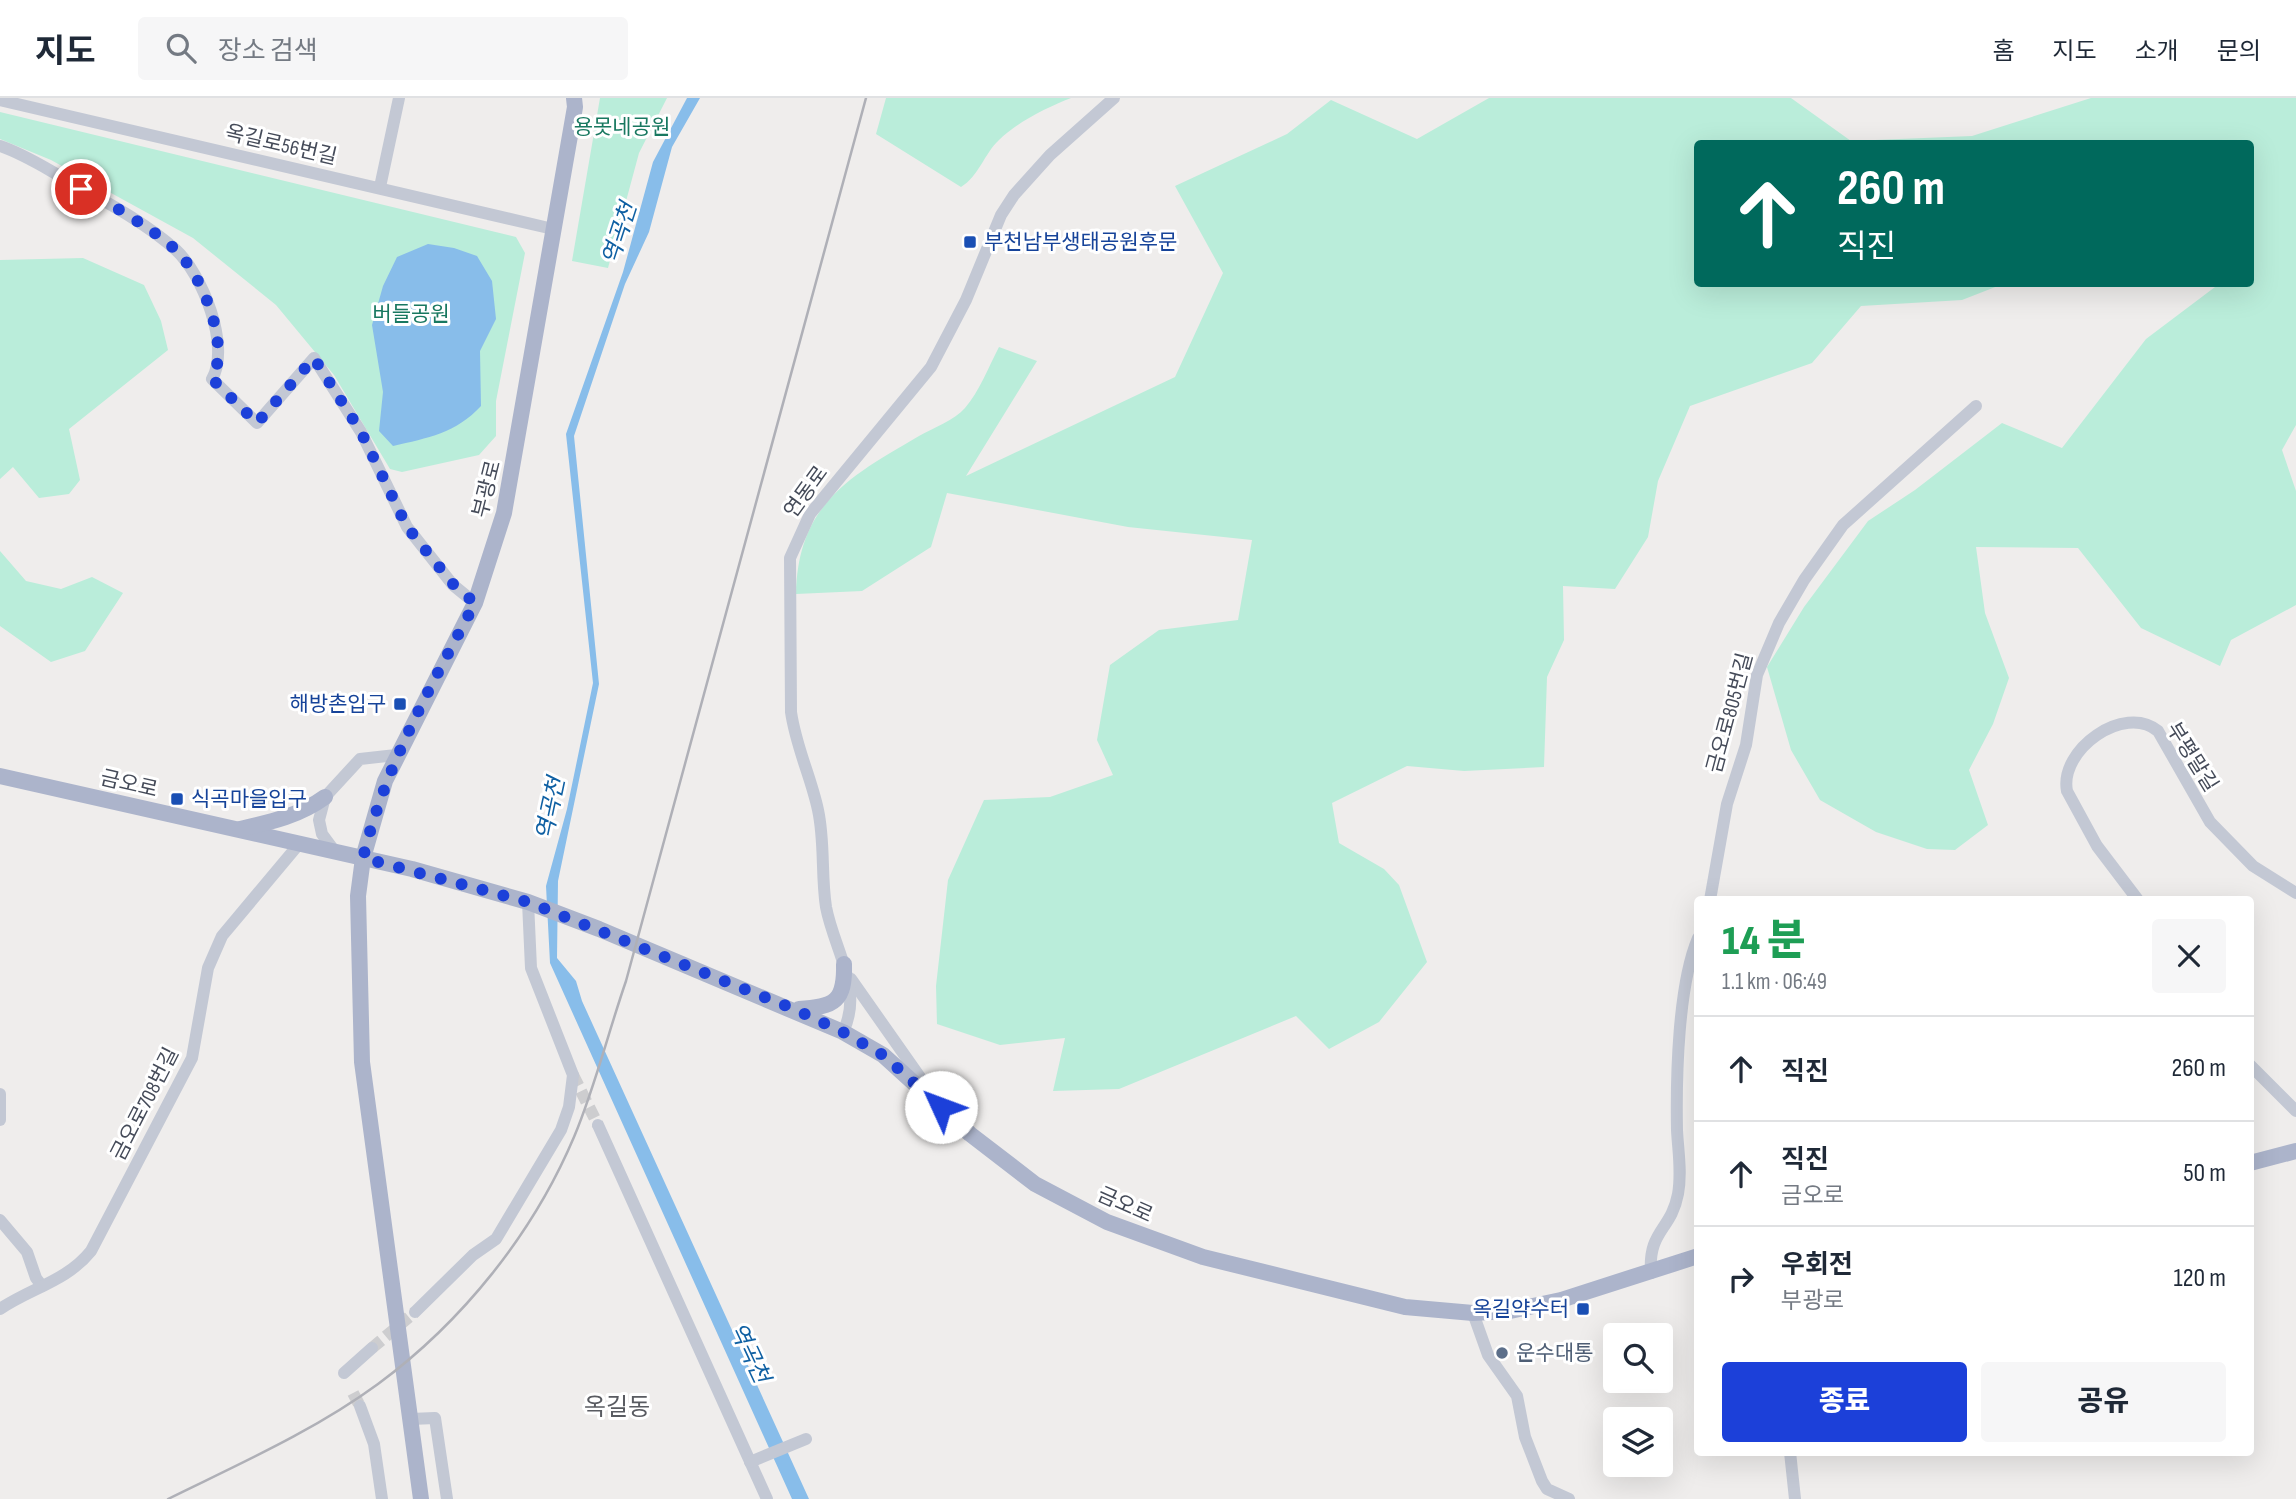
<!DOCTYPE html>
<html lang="ko">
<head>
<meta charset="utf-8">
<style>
	:root { --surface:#fff; --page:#f6f6f7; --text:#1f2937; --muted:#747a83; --line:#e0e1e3; --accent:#1c40d9 }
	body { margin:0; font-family:"Sofia Sans Condensed","Noto Sans KR",sans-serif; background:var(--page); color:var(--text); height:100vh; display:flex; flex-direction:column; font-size:26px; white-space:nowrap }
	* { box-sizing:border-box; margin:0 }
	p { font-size:23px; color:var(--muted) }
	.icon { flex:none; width:38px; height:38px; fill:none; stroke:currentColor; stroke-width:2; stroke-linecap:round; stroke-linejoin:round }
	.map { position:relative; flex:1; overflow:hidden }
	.details { position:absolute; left:1694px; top:798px; width:560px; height:560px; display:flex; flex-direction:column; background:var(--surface); border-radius:7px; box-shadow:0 7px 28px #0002 }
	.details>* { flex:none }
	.top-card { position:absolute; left:1694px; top:42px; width:560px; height:147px; border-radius:7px; box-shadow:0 7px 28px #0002; background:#00695c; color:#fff; overflow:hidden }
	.tools { position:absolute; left:1603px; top:1225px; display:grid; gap:14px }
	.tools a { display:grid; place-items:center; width:70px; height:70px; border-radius:7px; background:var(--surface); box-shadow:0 7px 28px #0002; font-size:35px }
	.pin { position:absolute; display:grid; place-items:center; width:60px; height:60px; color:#fff; margin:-30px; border:4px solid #fff; border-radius:50%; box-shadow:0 2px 7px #0007 }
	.me { position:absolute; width:77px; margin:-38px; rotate:313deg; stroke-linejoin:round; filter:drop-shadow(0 0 5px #0008) }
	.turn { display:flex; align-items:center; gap:24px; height:147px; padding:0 28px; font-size:32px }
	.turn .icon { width:91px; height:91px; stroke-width:2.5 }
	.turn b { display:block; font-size:49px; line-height:60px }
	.round { display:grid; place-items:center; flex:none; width:74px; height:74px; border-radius:7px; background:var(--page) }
	.overview { display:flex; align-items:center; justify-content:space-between; height:119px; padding:0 28px }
	h1 { font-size:42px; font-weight:800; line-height:52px; color:#1e9e55 }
	.primary-button { display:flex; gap:14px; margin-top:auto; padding:14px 28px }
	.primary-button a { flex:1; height:80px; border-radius:7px; background:var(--accent); color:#fff; font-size:28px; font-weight:800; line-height:80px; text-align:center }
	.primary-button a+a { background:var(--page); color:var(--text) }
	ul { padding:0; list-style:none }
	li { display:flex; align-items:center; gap:21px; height:105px; padding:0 28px; border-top:2px solid var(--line) }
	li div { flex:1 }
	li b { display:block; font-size:26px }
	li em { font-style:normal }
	header { display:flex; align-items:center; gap:42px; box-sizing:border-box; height:98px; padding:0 35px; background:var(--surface); border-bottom:2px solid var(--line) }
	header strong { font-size:33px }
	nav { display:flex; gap:38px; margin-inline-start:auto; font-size:24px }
	.search { width:490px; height:63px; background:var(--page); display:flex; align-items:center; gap:18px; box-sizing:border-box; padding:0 24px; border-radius:7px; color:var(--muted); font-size:26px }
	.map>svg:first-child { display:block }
	.green { fill:#baedda }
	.water { fill:#88bdea }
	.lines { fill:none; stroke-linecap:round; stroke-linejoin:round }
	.minor-tunnel { stroke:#cdcdcf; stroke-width:12; stroke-dasharray:12 6; stroke-linecap:butt }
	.minor { stroke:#c3c8d4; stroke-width:12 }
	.major { stroke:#acb4cb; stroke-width:16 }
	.rail { stroke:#afb0b7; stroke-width:2.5 }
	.route { stroke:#1c40d9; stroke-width:12; stroke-dasharray:0 21.6 }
	.transit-dot { fill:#1a4fb4; stroke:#fff; stroke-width:2.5 }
	.service-dot { fill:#5c6f8a; stroke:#fff; stroke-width:2.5 }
	.labels { text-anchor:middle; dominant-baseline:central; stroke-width:6; stroke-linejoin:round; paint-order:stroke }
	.park-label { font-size:21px; fill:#187860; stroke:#fff }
	.street-label { font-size:21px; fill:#454b59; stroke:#fff }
	.transit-label { font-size:21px; fill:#164399; stroke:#fff; text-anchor:start }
	.service-label { font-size:21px; fill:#4e5e75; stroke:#fff; text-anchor:start }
	.water-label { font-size:23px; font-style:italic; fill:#0f60a3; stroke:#fff }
	.quarter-label { font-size:24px; fill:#595b61; stroke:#fff }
</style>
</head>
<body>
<header>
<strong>지도</strong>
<div class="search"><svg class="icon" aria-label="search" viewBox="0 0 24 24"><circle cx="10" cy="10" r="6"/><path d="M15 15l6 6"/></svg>장소 검색</div>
<nav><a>홈</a><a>지도</a><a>소개</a><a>문의</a></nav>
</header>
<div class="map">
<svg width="2296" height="1401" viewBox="0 0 2296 1401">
	<rect width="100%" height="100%" fill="#efedec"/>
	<g class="green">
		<path d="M600,0h67l-28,55 -31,115 -36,-7z"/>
		<path d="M886,0h185c-23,9 -54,24 -72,42 -15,14 -20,36 -38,47l-85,-53z"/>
		<path d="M1489,0h302l60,43 121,-5 119,-38h205v327l-14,25 14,41v114l-65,35 -11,26 -79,-38 -63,-80 -102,-1 9,66 24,65 -16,46 -24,46 19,55 -33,25 -28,-1 -51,-17 -56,-32 -29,-50 -24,-83 37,-60 64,-86 47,-31 87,-67 60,25 84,-109 73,-55h31v-140h-552v140h305l-41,16 -101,6 -49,57 -122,43 -32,75 -10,56 -33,52 -52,-3 1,54 -17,37 -3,90 -80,4 -57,-5 -75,37 7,40 45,26 15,16 28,77 -48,60 -50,27 -33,-33 -177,73 -66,2 12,-53 -65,7 -63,-21 -1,-38 12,-106 36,-80 66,-3 63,-22 -16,-35 13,-75 49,-35 79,-10 14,-80 -124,-13 -181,-34 -16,54 -69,44 -66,3c2,-90 53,-117 123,-158 14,-8 36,-16 46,-28 14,-16 24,-42 34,-61l38,14 -71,115 209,-99 48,-104 -48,-87 112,-52 44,-34 86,39z"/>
		<path d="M0,14l516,125 9,16 -29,148v35l-17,19 -77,17 -12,-3 -56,-94 -58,-70 -83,-67 -142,-78 -51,-21z"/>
		<path d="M83,160l61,27 17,36 7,29 -99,79 11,51 -11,14 -30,4 -26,-31 -13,12v-219z"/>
		<path d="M0,453l26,30 35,8 31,-12 31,16 -38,58 -34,11 -51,-36z"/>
	</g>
	<g class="water">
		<path d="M687,0h13l-28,49 -23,85 -24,52 -51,152 25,248 -41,197 -1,77 19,23 6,20 227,498h-17l-242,-536 -4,-77 21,-77 26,-126 -27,-249 57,-162 30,-110z"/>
		<path d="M428,146l26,4 23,8 15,25 4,38 -16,32 1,55c-25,27 -53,32 -88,40l-14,-15 4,-39 -11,-67 11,-39 14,-29z"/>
	</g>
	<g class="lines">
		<g class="minor-tunnel">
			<path d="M573,977l25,50"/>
			<path d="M372,1250l43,-36"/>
			<path d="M353,1295l7,13"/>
		</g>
		<g class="minor">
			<path d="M0,2l553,129"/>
			<path d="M0,48c24,8 45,22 67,34 37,21 78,42 109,70 26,24 55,96 36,129l45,44 57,-65 47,74 46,95 46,58 22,18"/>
			<path d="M380,89l19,-89"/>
			<path d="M336,755l-14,-19 -3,-14 6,-23 35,-38 36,-4"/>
			<path d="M1710,802l17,-96 19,-59 11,-70 22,-52 25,-43 39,-55 133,-119"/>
			<path d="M2138,802l-41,-54 -30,-55c-8,-41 57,-88 91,-60l52,91 43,44 43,27"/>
			<path d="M851,881l78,111"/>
			<path d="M843,934c21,-43 -9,-82 -17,-125 -5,-32 -1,-65 -8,-97 -7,-33 -22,-63 -27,-98l-1,-154 20,-44 121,-147 35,-67 35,-85 13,-20 36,-40 64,-57"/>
			<path d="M2250,967l46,46"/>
			<path d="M0,996v26"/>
			<path d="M598,1027l169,374"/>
			<path d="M0,1122l27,32 9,26 6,8"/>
			<path d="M1651,1175c-3,-43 20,-42 27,-79 4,-22 0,-43 -1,-64 -1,-53 1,-145 21,-192"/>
			<path d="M0,1211c31,-21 67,-28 91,-58l101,-193 16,-90 14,-32 77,-92"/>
			<path d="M415,1214l58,-57 23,-16 65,-109 8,-23 4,-32 -42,-107 -3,-66"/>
			<path d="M1473,1215l15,42 29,41 8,41 17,44 5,8 22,10"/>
			<path d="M344,1275l28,-25"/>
			<path d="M360,1308l14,38 8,55"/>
			<path d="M411,1321l24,-1 12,81"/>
			<path d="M1790,1354l5,47"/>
			<path d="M750,1364l56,-23"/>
		</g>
		<g class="major">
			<path d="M0,678l412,93 116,33 71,27 244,103 40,23 87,79 65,50 72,38 96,35 202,50 68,6 37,-2 51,-11 137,-44"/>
			<path d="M240,731c31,-7 59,-13 85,-32"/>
			<path d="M799,911c36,-2 46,-8 45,-45"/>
			<path d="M2250,1065l46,-12"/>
			<path d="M421,1401l-59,-437 -4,-166 5,-38 22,-77 90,-178 29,-90 71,-406 -1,-9"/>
		</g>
		<path class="rail" d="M168,1401c71,-35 146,-68 210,-115 84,-62 155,-150 196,-247 21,-50 34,-104 52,-156l240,-883"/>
	</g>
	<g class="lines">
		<path class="route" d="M81,91c31,15 70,39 95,61 26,25 55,96 36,129l45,44 57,-65 47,74 46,95 46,57 22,19c-44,83 -90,163 -112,255l165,44 266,107 49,23 40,23 58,52"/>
	</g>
	<g class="transit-dot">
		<rect x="963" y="137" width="14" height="14" rx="3.5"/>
		<rect x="393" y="599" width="14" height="14" rx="3.5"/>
		<rect x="170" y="694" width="14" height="14" rx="3.5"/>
		<rect x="1576" y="1204" width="14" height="14" rx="3.5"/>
	</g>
	<circle class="service-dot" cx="1502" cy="1255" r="7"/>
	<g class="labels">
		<g class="park-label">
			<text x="622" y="29">용못네공원</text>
			<text x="411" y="216">버들공원</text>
		</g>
		<g class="street-label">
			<text transform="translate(281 47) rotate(13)">옥길로56번길</text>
			<text transform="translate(487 391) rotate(-76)">부광로</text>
			<text transform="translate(806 394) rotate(-54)">연동로</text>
			<text transform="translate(1730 615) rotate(-75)">금오로805번길</text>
			<text transform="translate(2192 659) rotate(58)">부평말길</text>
			<text transform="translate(129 686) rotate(13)">금오로</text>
			<text transform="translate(145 1006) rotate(-63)">금오로708번길</text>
			<text transform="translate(1125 1107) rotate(24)">금오로</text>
		</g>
		<g class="transit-label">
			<text x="984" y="144">부천남부생태공원후문</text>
			<text x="386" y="606" text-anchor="end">해방촌입구</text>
			<text x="191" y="701">식곡마을입구</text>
			<text x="1569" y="1211" text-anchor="end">옥길약수터</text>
		</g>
		<g class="service-label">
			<text x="1516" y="1255">운수대통</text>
		</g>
		<g class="water-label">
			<text transform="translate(620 136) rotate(-72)">역곡천</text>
			<text transform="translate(551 711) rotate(-78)">역곡천</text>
			<text transform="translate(749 1255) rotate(65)">역곡천</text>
		</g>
		<g class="quarter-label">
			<text x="617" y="1309">옥길동</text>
		</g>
	</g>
</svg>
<div class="tools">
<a><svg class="icon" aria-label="search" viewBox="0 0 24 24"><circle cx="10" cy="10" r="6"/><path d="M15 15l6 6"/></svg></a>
<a><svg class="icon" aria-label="layers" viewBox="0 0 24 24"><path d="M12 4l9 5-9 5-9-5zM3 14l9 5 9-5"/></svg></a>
</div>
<div class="pin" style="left:81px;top:91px;background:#d93025"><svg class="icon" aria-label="arrive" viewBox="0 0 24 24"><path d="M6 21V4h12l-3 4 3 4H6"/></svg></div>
<svg class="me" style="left:941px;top:1009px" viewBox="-20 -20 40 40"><circle r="19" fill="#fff"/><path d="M0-13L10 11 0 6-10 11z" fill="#1c40d9"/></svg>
<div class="top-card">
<div class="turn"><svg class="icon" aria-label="ahead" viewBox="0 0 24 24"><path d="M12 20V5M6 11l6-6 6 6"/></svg><div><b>260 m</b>직진</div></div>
</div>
<section class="details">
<div class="overview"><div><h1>14 분</h1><p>1.1 km · 06:49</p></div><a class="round"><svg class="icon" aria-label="close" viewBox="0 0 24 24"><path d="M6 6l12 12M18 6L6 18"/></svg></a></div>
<ul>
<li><svg class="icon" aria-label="ahead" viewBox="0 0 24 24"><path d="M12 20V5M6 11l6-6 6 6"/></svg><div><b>직진</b></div><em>260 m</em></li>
<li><svg class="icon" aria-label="ahead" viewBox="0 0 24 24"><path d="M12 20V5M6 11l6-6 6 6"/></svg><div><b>직진</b><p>금오로</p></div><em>50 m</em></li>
<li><svg class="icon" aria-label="right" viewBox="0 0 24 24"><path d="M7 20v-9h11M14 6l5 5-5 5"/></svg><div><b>우회전</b><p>부광로</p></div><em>120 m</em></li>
</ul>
<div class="primary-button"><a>종료</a><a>공유</a></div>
</section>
</div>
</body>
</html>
